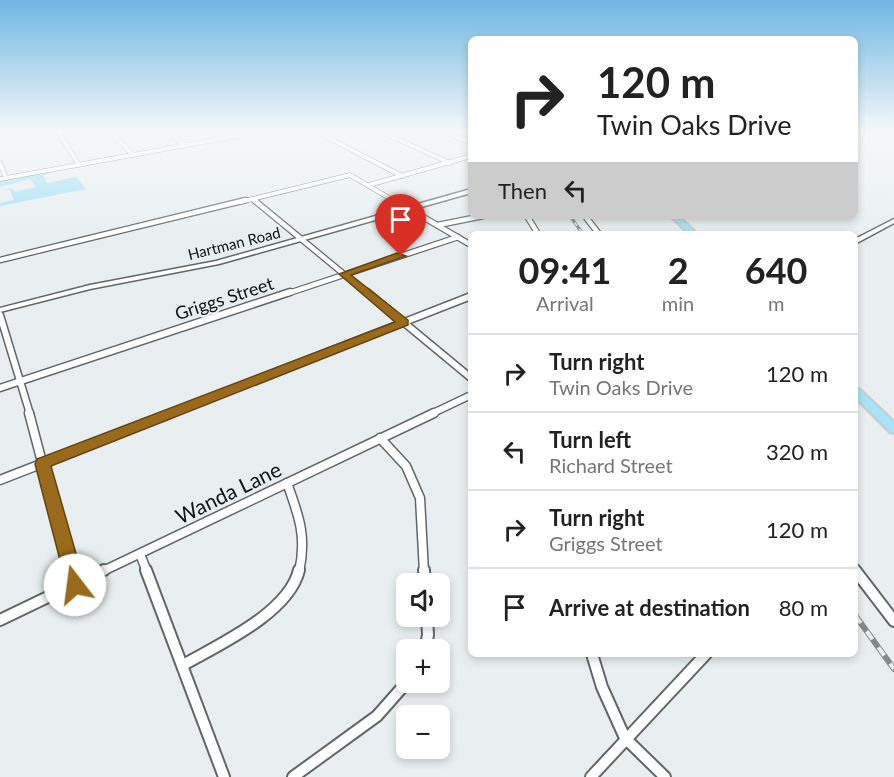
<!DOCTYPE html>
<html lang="en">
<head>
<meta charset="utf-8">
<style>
	:root { --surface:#fff; --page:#f2f2f2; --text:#222; --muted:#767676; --line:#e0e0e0 }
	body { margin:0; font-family:Lato,sans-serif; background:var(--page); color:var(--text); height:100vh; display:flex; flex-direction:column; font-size:22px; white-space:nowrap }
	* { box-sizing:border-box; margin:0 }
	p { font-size:20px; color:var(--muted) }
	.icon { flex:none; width:33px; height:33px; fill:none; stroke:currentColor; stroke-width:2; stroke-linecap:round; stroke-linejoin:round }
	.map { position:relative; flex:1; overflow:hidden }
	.details { position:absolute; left:468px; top:231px; width:390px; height:426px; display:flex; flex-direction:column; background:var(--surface); border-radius:9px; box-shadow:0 3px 9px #0003 }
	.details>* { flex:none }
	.hud { position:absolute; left:468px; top:36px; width:390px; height:183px; border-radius:9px; box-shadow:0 3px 9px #0003; background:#fff; color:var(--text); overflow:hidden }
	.buttons { position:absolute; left:396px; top:573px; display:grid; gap:12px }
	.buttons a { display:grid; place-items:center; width:54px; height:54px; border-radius:9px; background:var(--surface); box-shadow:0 3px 9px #0003; font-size:30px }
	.pin { position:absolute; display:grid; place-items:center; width:51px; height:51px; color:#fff; margin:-62px -26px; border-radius:50% 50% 50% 0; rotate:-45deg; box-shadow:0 0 6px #0007 }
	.pin .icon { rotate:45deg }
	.me { position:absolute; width:66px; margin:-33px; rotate:345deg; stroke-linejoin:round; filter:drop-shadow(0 0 4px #0008) }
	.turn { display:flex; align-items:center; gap:21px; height:126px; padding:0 30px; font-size:27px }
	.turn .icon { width:78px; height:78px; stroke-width:2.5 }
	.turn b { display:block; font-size:42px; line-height:51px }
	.then { display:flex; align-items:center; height:57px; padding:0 30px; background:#0003; gap:12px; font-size:22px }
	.eta { display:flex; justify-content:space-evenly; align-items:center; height:102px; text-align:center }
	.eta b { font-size:36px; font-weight:700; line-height:42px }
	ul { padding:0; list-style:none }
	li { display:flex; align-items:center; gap:18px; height:78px; padding:0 30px; border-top:2px solid var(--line) }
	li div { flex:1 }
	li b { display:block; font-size:22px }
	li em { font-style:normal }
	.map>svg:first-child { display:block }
	.green { fill:#a4e0f8 }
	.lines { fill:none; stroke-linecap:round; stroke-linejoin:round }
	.minor-far4-casing { stroke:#616769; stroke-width:5 }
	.minor-far3-casing { stroke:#616769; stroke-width:7 }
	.minor-far2-casing { stroke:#616769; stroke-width:9 }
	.minor-far1-casing { stroke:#616769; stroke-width:11 }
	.minor-casing { stroke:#616769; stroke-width:14 }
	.tertiary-casing { stroke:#616769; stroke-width:3 }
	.primary-casing { stroke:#cacbcb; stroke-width:4 }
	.minor-far4 { stroke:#fff; stroke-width:4 }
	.minor-far3 { stroke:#fff; stroke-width:4.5 }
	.minor-far2 { stroke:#fff; stroke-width:6 }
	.minor-far1 { stroke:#fff; stroke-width:8 }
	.minor { stroke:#fff; stroke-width:10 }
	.tertiary { fill:#fff; fill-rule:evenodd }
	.primary { fill:#a7e3f9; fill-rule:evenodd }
	.rail-far1-casing { stroke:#85898a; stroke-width:3 }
	.rail-casing { stroke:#85898a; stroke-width:6 }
	.rail-far1 { stroke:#e9eff1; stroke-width:1.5; stroke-dasharray:4; stroke-linecap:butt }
	.rail { stroke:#e9eff1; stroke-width:4; stroke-dasharray:10; stroke-linecap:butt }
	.route { fill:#9a6a1c; stroke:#644512; stroke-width:1.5 }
	.labels { text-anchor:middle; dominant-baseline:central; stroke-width:5; stroke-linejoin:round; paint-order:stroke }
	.far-street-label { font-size:15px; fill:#101213; stroke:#e9eff1 }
	.street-label { font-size:18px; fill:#101213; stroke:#e9eff1 }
	.near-street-label { font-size:21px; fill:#101213; stroke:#e9eff1 }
</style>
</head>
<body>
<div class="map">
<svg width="894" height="777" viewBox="0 0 894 777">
	<rect width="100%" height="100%" fill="#e9eff1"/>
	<path class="green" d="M46,172l1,2 -4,1 4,8 29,-6 10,12 -86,17v-3l14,-3 -4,-10h-10l12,-2 3,4 21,-5 -6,-8 -30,8v-7z"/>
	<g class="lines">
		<g class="minor-far4-casing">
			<g id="minor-far4">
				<path d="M60,131v4l19,30"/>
				<path d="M110,131l23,24"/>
				<path d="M167,131l17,14"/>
				<path d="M315,131l87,45"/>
				<path d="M380,131l70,32"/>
				<path d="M441,131l30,12"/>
				<path d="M0,163l6,15"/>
				<path d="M0,179l264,-48"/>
				<path d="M369,185l102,-29"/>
				<path d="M253,199l3,3"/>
				<path d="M240,202l110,-27 46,27"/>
			</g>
		</g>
		<g class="minor-far3-casing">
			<g id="minor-far3">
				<path d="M254,200l114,94"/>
				<path d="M394,200l77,45"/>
				<path d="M527,216l11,18"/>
				<path d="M585,216l14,18"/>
				<path d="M438,225l45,-9"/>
				<path d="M0,260l246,-60"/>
				<path d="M286,294l172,-57"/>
			</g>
		</g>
		<g class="minor-far2-casing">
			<g id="minor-far2">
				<path d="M367,292l104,86"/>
				<path d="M0,315l30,99"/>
				<path d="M0,388l290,-96"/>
				<path d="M169,414l302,-118"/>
				<path d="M431,414l40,-19"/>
			</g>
		</g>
		<g class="minor-far1-casing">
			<g id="minor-far1">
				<path d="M29,413l42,159"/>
				<path d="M380,438l26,28 14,32 4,74"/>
				<path d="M0,480l172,-67"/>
				<path d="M287,483c12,33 20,54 12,89"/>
				<path d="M140,554l7,18"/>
				<path d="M101,572l333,-159"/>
			</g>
		</g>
		<g class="minor-casing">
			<g id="minor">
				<path d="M71,570l4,15"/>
				<path d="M146,570l78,207"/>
				<path d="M424,570l1,14"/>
				<path d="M855,570l39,51"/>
				<path d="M0,620l104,-50"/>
				<path d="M425,650l3,-15 -1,-19"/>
				<path d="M592,654l10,33 23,51 40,39"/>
				<path d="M183,665c35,-20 106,-52 116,-95"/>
				<path d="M293,777l84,-61 30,-34"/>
				<path d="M591,777l115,-123"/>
			</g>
		</g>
		<g class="tertiary-casing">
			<g id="tertiary">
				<path d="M471,189v4l-252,71 -129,25 -90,23v-4l90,-23 126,-24z"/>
				<path d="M894,219v4l-39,21v-5z"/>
			</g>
		</g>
		<g class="primary-casing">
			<g id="primary">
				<path d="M671,216h7l19,18h-8z"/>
				<path d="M855,388l4,1 35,33v11l-4,-1 -35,-35z"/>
			</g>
		</g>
		<use href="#minor-far4" class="minor-far4"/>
		<use href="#minor-far3" class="minor-far3"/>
		<use href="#minor-far2" class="minor-far2"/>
		<use href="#minor-far1" class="minor-far1"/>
		<use href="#minor" class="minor"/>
		<use href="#tertiary" class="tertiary"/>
		<use href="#primary" class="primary"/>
		<g class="rail-far1-casing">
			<path id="rail-far1" d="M570,216l13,18"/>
		</g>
		<g class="rail-casing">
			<path id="rail" d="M855,615l39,54"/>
		</g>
		<use href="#rail-far1" class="rail-far1"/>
		<use href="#rail" class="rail"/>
	</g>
	<linearGradient id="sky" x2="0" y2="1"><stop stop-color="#6fb6e2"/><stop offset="0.55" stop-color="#f5f8f9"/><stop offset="1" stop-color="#f5f8f9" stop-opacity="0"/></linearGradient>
	<rect width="894" height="239" fill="url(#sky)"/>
	<path class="route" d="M397,253l9,3 -55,19 57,45v5l-357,141 34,119 -3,6 -7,3 -7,-3 -33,-127 2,-5 358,-137 -56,-48z"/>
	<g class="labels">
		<g class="far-street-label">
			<text transform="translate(234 243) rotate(-14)">Hartman Road</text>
		</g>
		<g class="street-label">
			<text transform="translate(224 298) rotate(-18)">Griggs Street</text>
		</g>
		<g class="near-street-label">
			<text transform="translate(228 492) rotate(-26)">Wanda Lane</text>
		</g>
	</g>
</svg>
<div class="buttons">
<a><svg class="icon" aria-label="sound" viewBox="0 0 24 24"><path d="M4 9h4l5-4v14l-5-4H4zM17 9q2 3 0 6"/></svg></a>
<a>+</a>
<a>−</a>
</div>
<div class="pin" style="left:401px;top:256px;background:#d93025"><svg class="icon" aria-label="arrive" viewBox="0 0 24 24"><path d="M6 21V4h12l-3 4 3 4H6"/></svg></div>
<svg class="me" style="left:75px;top:585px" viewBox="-20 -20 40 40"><circle r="19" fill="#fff"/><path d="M0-13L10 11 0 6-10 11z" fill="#9a6a1c"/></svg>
<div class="hud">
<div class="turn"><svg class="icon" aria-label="right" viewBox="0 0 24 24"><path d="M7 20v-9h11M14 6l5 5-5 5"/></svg><div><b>120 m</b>Twin Oaks Drive</div></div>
<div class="then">Then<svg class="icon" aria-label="left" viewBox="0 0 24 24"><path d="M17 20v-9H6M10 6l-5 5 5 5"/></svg></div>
</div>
<section class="details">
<div class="eta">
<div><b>09:41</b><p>Arrival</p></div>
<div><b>2</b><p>min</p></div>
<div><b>640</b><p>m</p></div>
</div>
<ul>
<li><svg class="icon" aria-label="right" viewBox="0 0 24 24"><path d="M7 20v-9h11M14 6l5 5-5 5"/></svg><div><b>Turn right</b><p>Twin Oaks Drive</p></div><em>120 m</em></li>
<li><svg class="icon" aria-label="left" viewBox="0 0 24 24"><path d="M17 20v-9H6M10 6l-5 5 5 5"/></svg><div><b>Turn left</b><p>Richard Street</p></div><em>320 m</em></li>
<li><svg class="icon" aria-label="right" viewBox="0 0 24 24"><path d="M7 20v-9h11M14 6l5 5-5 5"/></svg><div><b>Turn right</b><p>Griggs Street</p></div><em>120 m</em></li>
<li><svg class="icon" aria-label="arrive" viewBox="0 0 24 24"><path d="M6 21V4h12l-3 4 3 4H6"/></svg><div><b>Arrive at destination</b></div><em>80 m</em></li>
</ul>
</section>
</div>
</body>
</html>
